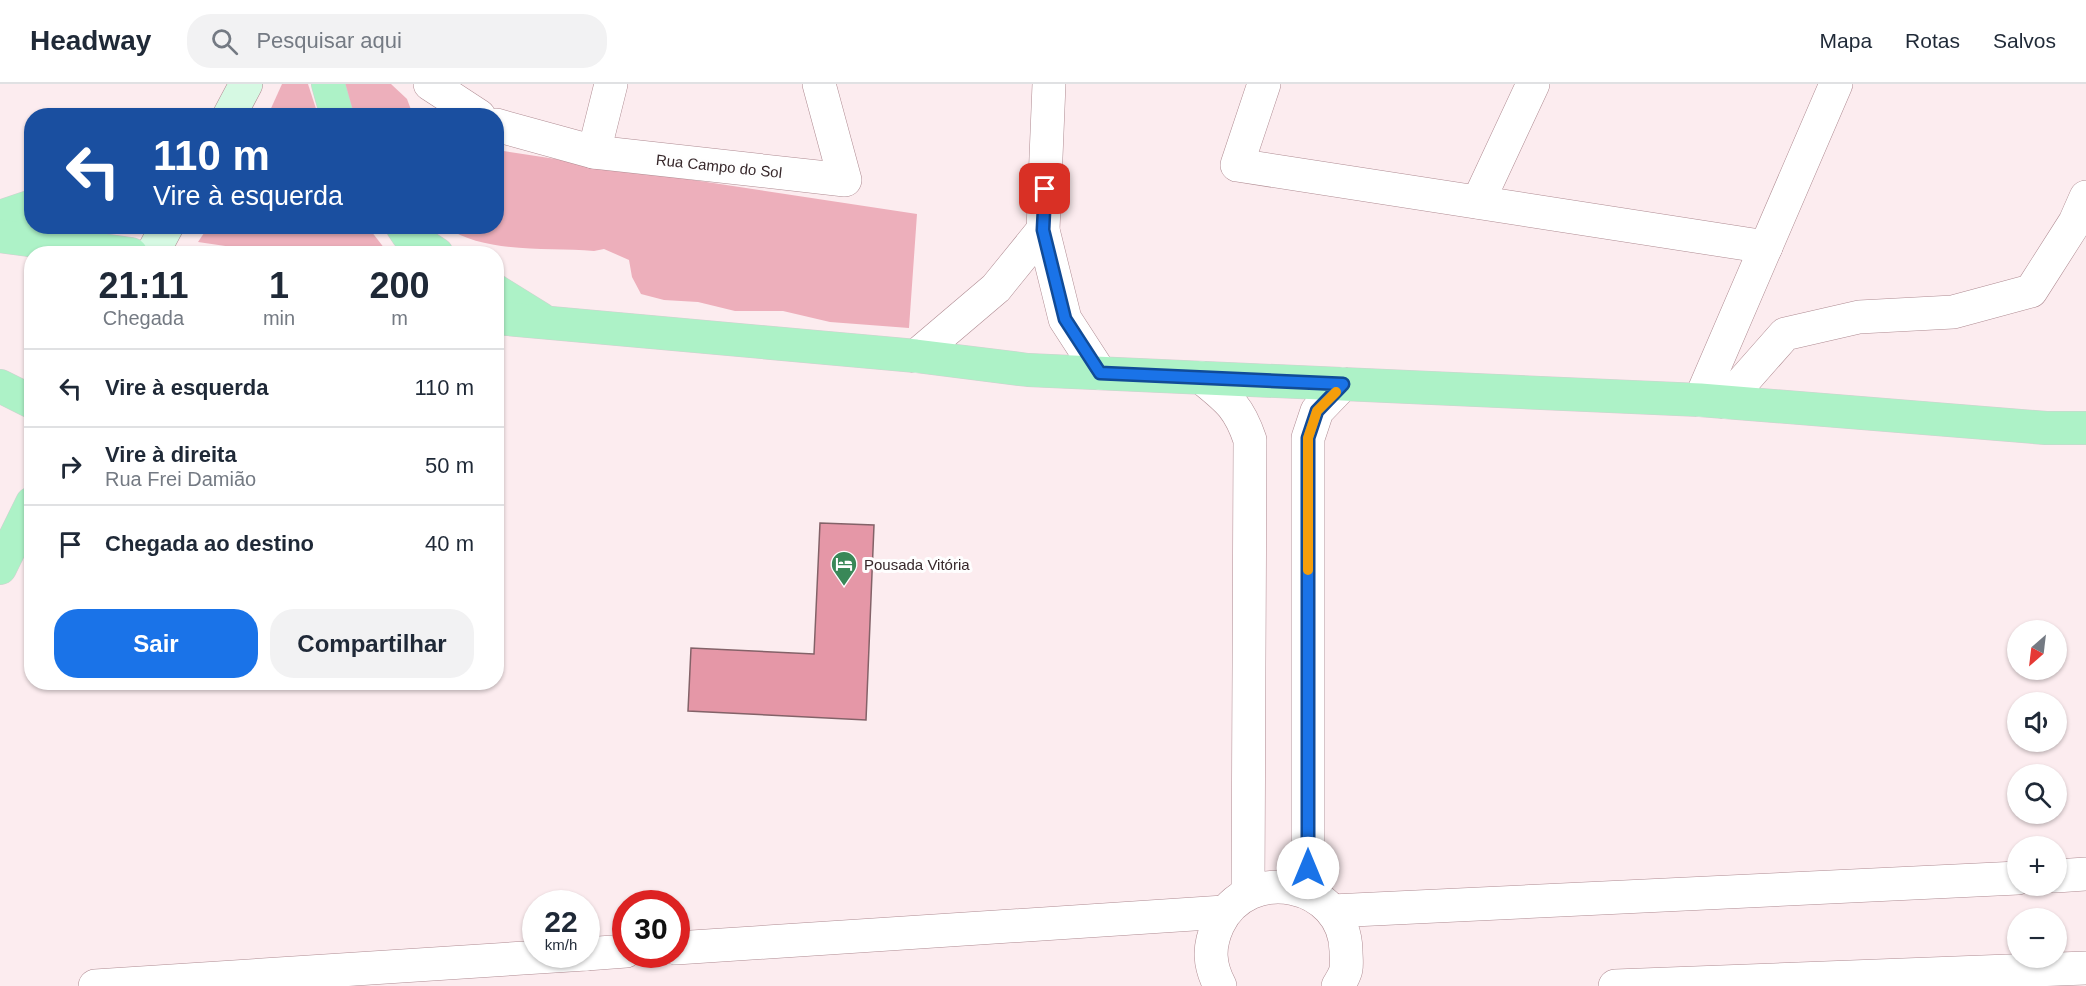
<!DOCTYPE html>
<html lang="pt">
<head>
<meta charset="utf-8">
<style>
	:root { --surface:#fff; --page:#f2f2f3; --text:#1f2937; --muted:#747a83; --line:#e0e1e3; --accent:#1a73e8 }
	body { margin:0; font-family:Arial,sans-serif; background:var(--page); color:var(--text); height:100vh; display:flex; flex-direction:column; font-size:22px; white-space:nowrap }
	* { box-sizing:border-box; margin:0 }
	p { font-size:20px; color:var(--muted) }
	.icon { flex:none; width:33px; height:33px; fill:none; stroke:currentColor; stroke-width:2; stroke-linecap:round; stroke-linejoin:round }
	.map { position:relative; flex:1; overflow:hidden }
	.side { position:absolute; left:24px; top:162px; width:480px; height:444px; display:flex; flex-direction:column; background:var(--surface); border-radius:24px; box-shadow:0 2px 4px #0004 }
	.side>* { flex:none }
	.top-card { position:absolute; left:24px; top:24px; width:480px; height:126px; border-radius:24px; box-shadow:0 2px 4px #0004; background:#1a4fa0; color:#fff; overflow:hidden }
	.needle { width:39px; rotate:208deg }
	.buttons { position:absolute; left:2007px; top:536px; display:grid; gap:12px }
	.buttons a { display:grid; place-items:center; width:60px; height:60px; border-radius:50%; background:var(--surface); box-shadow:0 2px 4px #0004; font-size:30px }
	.speed { position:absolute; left:522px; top:806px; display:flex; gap:12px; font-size:30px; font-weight:700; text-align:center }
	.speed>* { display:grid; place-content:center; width:78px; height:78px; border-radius:50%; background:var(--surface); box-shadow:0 2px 4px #0004; line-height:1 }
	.speed small { font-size:15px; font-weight:400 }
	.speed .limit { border:9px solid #d22; background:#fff; color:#111 }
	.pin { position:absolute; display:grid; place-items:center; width:51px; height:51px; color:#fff; margin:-26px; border-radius:12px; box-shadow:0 3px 9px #0006 }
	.me { position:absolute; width:66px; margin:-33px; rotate:0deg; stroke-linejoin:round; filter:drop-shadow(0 0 4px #0008) }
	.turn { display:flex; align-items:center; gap:21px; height:126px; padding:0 30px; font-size:27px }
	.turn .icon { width:78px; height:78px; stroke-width:2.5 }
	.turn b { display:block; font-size:42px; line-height:51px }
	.eta { display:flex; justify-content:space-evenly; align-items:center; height:102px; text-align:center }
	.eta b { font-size:36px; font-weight:700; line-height:42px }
	.action { display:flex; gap:12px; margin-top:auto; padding:12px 30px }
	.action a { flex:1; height:69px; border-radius:24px; background:var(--accent); color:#fff; font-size:24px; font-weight:700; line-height:69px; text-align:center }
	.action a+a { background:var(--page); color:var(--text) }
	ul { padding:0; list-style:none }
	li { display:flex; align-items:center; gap:18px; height:78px; padding:0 30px; border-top:2px solid var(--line) }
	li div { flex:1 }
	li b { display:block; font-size:22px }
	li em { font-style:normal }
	header { display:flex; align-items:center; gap:36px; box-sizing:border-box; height:84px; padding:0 30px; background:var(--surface); border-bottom:2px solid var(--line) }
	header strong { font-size:28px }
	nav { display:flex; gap:33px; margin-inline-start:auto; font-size:21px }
	.search { width:420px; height:54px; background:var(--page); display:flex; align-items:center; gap:15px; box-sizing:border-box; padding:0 21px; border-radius:24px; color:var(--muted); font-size:22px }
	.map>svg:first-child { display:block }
	.green { fill:#edafbb }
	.building { fill:#e597a7; stroke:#836268; stroke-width:1.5 }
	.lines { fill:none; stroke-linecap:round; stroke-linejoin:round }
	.street-casing { stroke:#af8b92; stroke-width:34 }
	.secondary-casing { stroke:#af8b92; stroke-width:34 }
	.primary-casing { stroke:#d3cfd0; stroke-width:34 }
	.street { stroke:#fff; stroke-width:33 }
	.secondary { stroke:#d6f9e3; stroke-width:33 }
	.primary { stroke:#adf2c7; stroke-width:33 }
	.route-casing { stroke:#114b97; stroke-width:15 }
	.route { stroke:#1a73e8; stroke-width:10 }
	.slow { stroke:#f59e0b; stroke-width:10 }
	.labels { text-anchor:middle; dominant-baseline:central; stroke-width:6; stroke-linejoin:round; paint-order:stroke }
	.street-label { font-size:15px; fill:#36272a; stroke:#fefefe }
	.poi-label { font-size:15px; fill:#36272a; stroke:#fefefe; text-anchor:start }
</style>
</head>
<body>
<header>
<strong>Headway</strong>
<div class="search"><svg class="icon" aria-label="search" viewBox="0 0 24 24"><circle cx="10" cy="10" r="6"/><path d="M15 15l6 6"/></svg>Pesquisar aqui</div>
<nav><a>Mapa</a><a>Rotas</a><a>Salvos</a></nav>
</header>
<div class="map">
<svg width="2086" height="902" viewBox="0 0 2086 902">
	<rect width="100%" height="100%" fill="#fcecef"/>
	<g class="green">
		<path d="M282,0h26l10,31h-50z"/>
		<path d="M343,0h48l16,15 6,16h-61z"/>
		<path d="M497,66l420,64 -8,114 -79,-6 -47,-11h-48l-37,-9 -34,-2 -23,-6 -9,-17 -3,-17 -25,-11 -10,2c-46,-4 -109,3 -148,-24l50,-1z"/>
		<path d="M208,143h160l20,26h-115l-75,-11z"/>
	</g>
	<path class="building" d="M820,439l54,2 -8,195 -178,-9 3,-63 123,6z"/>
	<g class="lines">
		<g class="street-casing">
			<g id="street">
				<path d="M430,0l49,32"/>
				<path d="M1049,0l-6,146 22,89 35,54"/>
				<path d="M1264,0l-27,81 529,82"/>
				<path d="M496,41l98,27 251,28 -26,-96"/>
				<path d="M594,68l17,-68"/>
				<path d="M1478,118l55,-118"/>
				<path d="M916,272l80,-68 47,-58"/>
				<path d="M1202,294c26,21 37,29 48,62l-2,453"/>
				<path d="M1700,316l136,-316"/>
				<path d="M1725,318l60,-68 74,-17 94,-5 78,-21 44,-69 11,-25"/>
				<path d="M2056,792l30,-2"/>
				<path d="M1308,808v-454l9,-27 26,-27"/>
				<path d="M1332,827l686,-33"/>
				<path d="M676,864l548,-36"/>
				<path d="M586,870l40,-3"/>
				<path d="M95,902l491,-32"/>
				<path d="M1220,902c-11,-21 -12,-39 -2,-61 30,-63 127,-43 128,26 0,6 1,13 0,18 -1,6 -5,12 -8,17"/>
				<path d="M1615,902l471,-18"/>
			</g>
		</g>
		<g class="secondary-casing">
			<g id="secondary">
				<path d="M229,32l17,-32"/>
				<path d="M152,170l15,-28"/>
			</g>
		</g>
		<g class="primary-casing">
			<g id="primary">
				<path d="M328,0l9,32"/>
				<path d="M0,133l32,-11"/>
				<path d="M402,142l6,9 29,19"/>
				<path d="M0,152l131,18"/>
				<path d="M496,207l45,28"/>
				<path d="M496,234l420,38 112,14 672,30 346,28h40"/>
				<path d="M0,302l32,16"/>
				<path d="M0,484l32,-65"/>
			</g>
		</g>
		<use href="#street" class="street"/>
		<use href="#secondary" class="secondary"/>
		<use href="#primary" class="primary"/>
	</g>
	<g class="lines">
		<g class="route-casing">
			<path id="route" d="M1045,105l-2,41 22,89 35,54 243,11 -26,27 -9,27v430"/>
		</g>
		<use href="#route" class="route"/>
		<path class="slow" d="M1308,486v-132l9,-27 19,-19"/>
	</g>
	<defs>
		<g id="hotel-pin" transform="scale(1.35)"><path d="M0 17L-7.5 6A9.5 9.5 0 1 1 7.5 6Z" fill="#398858" stroke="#fefefe"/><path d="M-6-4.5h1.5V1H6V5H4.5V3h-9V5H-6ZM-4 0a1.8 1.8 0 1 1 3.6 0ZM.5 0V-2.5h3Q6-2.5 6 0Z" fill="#fff"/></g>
	</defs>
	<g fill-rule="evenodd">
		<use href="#hotel-pin" x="844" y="480"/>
	</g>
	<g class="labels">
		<g class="street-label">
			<text transform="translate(719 82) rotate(6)">Rua Campo do Sol</text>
		</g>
		<g class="poi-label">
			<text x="864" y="480">Pousada Vitória</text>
		</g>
	</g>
</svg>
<div class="buttons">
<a><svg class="needle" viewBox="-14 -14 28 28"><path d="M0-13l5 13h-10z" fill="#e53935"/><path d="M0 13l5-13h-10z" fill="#747a83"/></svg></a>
<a><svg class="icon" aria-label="sound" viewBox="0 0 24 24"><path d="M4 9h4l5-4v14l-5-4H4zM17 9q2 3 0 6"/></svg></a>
<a><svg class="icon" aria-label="search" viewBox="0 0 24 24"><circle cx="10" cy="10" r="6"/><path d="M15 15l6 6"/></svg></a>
<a>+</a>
<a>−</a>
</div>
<div class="speed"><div>22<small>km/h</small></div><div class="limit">30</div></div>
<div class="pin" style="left:1045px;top:105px;background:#d93025"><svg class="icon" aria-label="arrive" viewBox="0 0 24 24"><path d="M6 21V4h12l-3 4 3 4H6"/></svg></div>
<svg class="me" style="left:1308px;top:784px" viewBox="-20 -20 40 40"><circle r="19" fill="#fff"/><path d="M0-13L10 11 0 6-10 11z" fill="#1a73e8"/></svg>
<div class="top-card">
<div class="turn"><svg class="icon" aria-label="left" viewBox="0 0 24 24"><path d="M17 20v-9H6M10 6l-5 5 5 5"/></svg><div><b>110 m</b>Vire à esquerda</div></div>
</div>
<section class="side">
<div class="eta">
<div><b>21:11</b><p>Chegada</p></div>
<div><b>1</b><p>min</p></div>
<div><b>200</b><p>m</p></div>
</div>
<ul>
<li><svg class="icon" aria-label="left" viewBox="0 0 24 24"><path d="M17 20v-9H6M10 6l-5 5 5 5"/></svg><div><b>Vire à esquerda</b></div><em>110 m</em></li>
<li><svg class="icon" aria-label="right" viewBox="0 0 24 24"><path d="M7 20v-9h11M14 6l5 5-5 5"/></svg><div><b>Vire à direita</b><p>Rua Frei Damião</p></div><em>50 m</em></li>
<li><svg class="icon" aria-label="arrive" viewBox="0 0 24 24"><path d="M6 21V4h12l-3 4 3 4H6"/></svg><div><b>Chegada ao destino</b></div><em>40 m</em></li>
</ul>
<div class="action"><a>Sair</a><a>Compartilhar</a></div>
</section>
</div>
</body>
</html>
